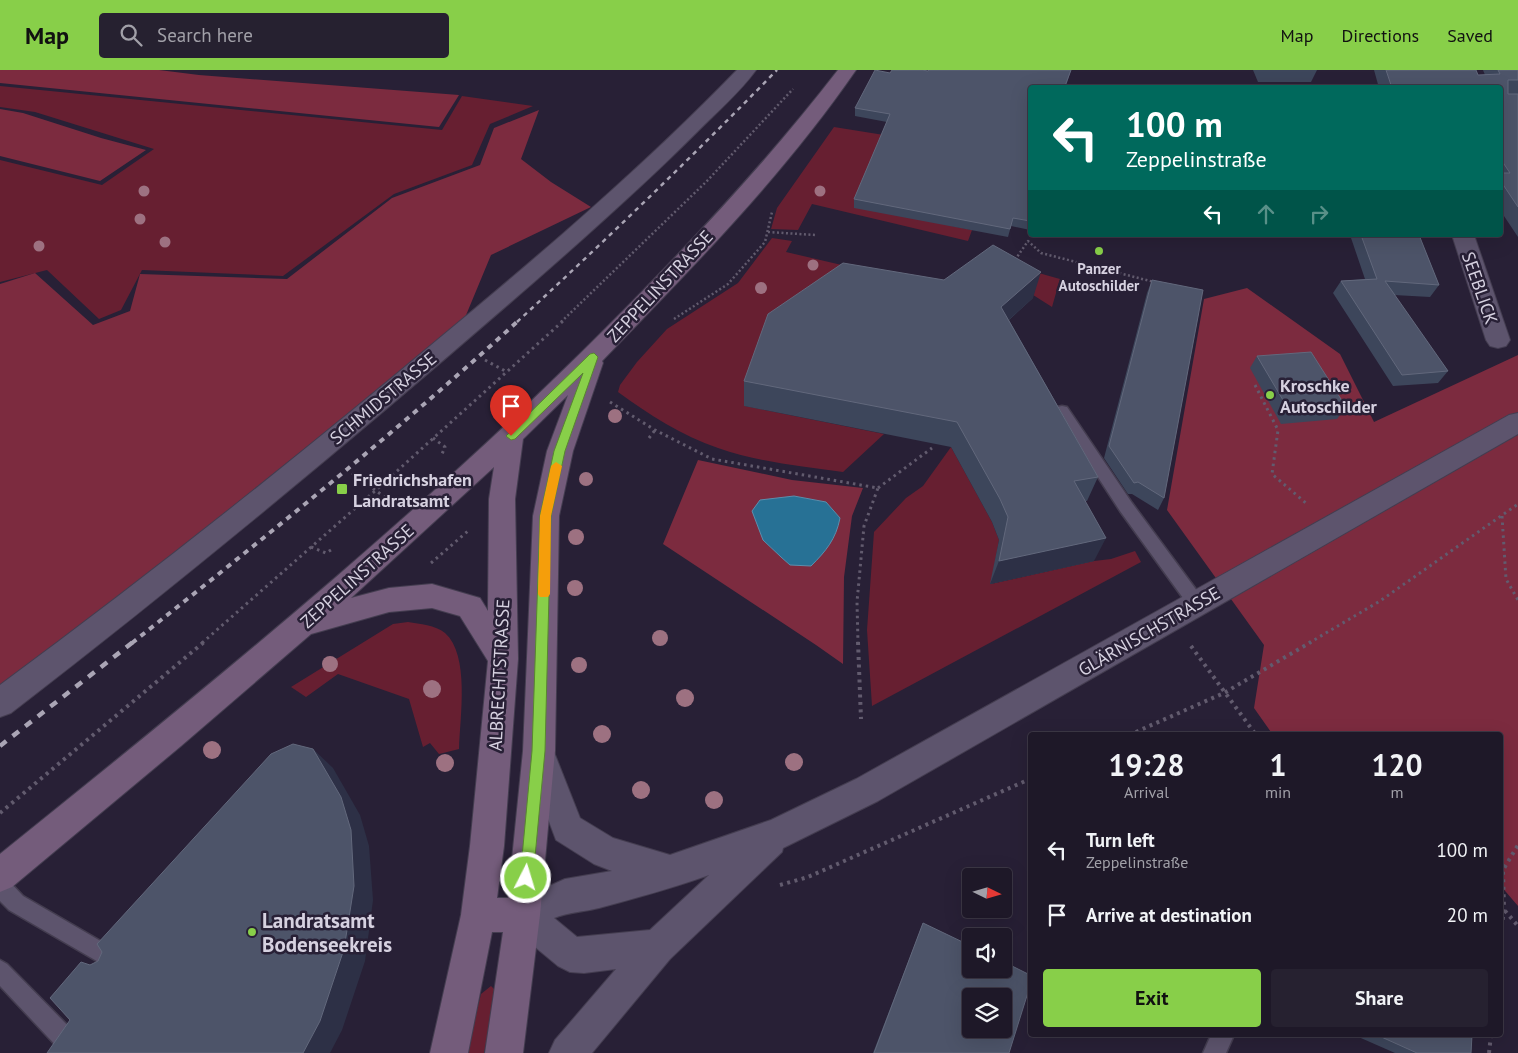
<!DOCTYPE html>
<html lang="en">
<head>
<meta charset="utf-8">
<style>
	:root { --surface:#1e1828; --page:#262130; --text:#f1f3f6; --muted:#a1a0a8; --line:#3c3745; --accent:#88cf49 }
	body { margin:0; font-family:"PT Sans",sans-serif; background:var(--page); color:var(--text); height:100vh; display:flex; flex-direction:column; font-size:19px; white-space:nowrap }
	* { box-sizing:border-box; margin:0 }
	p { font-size:16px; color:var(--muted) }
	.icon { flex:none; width:28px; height:28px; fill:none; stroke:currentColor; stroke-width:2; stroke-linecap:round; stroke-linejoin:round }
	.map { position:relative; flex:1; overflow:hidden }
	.panel { position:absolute; left:1028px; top:662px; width:475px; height:305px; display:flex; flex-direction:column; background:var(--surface); border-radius:5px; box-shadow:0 5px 20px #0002,0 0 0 1px var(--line) }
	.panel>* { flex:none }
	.guide { position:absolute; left:1028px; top:15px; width:475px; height:152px; border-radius:5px; box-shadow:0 5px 20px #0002,0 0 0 1px var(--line); background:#00695c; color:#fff; overflow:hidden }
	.needle { width:32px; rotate:95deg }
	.fabs { position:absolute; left:962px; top:798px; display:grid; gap:10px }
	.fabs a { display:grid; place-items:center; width:50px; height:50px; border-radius:5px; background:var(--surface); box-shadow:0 5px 20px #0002,0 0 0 1px var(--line); font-size:25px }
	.pin { position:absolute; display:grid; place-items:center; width:42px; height:42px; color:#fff; margin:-51px -21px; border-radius:50% 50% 50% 0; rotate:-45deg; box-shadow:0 0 5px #0007 }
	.pin .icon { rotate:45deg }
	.me { position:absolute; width:55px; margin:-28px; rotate:5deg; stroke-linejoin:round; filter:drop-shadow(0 0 4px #0008) }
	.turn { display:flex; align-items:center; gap:18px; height:105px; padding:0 15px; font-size:22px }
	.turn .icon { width:65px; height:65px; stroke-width:2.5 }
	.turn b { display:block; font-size:35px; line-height:42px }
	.lanes { display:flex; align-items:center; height:48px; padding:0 15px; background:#0003; justify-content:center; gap:25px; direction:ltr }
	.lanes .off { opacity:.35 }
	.eta { display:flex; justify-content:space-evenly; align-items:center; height:85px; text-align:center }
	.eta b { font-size:30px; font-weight:600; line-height:35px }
	.action { display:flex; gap:10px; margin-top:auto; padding:10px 15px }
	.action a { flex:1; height:58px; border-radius:5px; background:var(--accent); color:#111; font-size:20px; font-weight:600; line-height:58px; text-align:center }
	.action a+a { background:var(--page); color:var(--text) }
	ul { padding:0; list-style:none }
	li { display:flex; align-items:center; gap:15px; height:65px; padding:0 15px }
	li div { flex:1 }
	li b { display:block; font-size:19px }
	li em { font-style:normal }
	header { display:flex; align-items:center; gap:30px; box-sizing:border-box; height:70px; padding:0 25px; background:var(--accent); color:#111 }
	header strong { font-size:24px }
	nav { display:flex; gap:28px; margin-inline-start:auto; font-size:18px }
	.search { width:350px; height:45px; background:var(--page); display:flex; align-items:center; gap:12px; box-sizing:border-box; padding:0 18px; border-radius:5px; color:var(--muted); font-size:19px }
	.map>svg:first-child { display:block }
	.green { fill:#671f31 }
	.forest { fill:#7c2b3f; fill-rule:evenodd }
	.water { fill:#277195; stroke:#5c8eac }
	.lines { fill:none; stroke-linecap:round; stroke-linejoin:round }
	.lane-casing { stroke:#443d50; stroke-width:3 }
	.street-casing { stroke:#443d50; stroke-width:2 }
	.secondary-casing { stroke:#443d50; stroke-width:2 }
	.path-far2 { stroke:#625b6e; stroke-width:2.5; stroke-dasharray:2 2.5; stroke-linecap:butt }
	.path-far1 { stroke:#625b6e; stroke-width:3; stroke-dasharray:2.5 4; stroke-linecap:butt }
	.path { stroke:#625b6e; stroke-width:4; stroke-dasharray:3 4.5; stroke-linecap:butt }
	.lane { fill:#5d546d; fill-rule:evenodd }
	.street { fill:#5d546d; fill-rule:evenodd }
	.secondary { fill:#745c7b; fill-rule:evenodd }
	.rail-far2 { stroke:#aaa5b5; stroke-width:2.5; stroke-dasharray:4.5 4.5; stroke-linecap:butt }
	.rail-far1 { stroke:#aaa5b5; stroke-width:4; stroke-dasharray:5.5 5.5; stroke-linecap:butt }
	.rail { stroke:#aaa5b5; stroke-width:4.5; stroke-dasharray:8 8; stroke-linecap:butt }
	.tree { fill:#9d7181 }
	.wall { fill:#3d465b }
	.shaded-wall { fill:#2d3046 }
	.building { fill:#4d5469; stroke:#62687c; fill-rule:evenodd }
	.route { fill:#88cf49; stroke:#58872f }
	.slow { fill:#f59e0b }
	.poi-dot { fill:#88cf49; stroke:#282036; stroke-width:2 }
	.labels { text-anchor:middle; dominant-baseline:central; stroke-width:5; stroke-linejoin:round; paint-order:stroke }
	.far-poi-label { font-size:15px; font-weight:bold; fill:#d6d1e0; stroke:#282036 }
	.street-label { font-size:18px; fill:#d6d1e0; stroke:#282036 }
	.poi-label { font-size:18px; font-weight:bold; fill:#d6d1e0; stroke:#282036; text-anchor:start }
	.near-poi-label { font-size:21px; font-weight:bold; fill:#d6d1e0; stroke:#282036; text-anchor:start }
</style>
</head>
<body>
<header>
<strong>Map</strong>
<div class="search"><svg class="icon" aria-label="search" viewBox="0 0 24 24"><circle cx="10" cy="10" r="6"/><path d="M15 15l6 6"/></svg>Search here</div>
<nav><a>Map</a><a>Directions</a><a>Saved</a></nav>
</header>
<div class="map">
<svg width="1518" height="983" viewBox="0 0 1518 983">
	<rect width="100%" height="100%" fill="#282036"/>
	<g class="green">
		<path d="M0,16l442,44 20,-34 71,10 -43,18 -18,41 -78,29 -111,82 -141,-6 -21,40 -22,9 -52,-49 -47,12v-122l102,25 52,-36 -119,-37 -35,-5z"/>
		<path d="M834,57l50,8 68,91 20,4 -4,11 -156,-37 -14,26 -27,-1 6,-21z"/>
		<path d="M772,168l20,3 -6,11 150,35 -191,119 139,28 -41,38c-42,-6 -85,-10 -125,-24 -36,-12 -70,-34 -100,-56l2,-7 17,-23 30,-33 71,-46z"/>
		<path d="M1028,200l32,9 -8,28 -22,-14z"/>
		<path d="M951,377l41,75 7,18 -8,44 103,-23 17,-2 24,-8 6,11 -269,144 -5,-76 7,-98 32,-34 17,-12z"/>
		<path d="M408,552c12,2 27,3 37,11 25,22 15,84 14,116l-20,5 -9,-11 -7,4 -14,-48 -71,-25 -32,23 -15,-10 102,-63z"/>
		<path d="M491,916l6,6 -13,61h-18l15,-59z"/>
	</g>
	<g class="forest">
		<path d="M0,0h159l40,5 260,20 -20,32 -439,-44z"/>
		<path d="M0,39l23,4 78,25 45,12 -46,31 -100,-25z"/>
		<path d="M539,40l-18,49 30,23 40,25 -100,48 -27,65 -464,374v-410l35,-11 58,52 37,-14 10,-37 147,5 105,-81 88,-33 14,-37z"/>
		<path d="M1247,218l93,66 34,68 144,-67v551l-18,-21v-150h-227l-19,-27 10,-63 -97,-135 37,-211z"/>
		<path d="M698,390l94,20 71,8 -11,28 -8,61 -1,87 -27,-19 -153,-101zM794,426l32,6 14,16 -50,47 -27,-25z"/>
	</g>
	<path class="water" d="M794,426l32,6 14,16c-4,21 -14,33 -29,48l-21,-1 -9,-8 -18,-17 -11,-29 8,-11z"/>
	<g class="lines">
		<g class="lane-casing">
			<g id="lane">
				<path d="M1062,336l5,1 65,96 71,96 2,5 -2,5 -6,2 -6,-2 -71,-98 -65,-100 2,-4z"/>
				<path d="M0,806l7,3 16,17 105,61 3,7 -3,7 -7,3 -7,-3 -105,-61 -9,-9z"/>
				<path d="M0,890l7,4 71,72 3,8 -3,8h-16l-62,-66z"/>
				<path d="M1211,965h23l-8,18h-23z"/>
			</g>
		</g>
		<g class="street-casing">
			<g id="street">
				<path d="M737,0h19c-16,22 -39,42 -58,61 -52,52 -108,102 -164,151 -170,148 -344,293 -523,431l-11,4v-32c149,-110 294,-225 436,-344 104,-86 207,-174 301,-271z"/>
				<path d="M1452,165h22l36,105 -4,6 -8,2 -8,-2 -4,-6z"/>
				<path d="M1518,343v21l-640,367 -95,47 -1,4 -112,107 -78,94h-43l6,-13 61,-71 -32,4 -14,-1 -12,-6 -47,-39 -5,-12 5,-12 54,-24 47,-8 -18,-7 -38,-24 -33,-88 5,-10 11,-5 11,5 30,76 33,20 57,17 101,-35 85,-41 653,-364zM709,805l-59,55 -73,7 -23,-19c15,-6 29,-6 45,-10 37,-10 74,-20 110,-33z"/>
			</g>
		</g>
		<g class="secondary-casing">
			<path id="secondary" d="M838,0h18c-73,106 -165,199 -254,291l1,2 -30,88 -14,65 -4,235 -15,164 -17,138h-38l18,-121h-11l-24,121h-38l31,-138 9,-69 18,-185 -28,-45 -28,-8 -43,4 -78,22 -130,112 -169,141 -12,5v-38c209,-168 417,-337 606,-526 82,-82 161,-166 232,-258zM568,325l-21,56 -14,65 -10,235 -15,147h-11l7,-52 14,-187 -3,-160 8,-60zM494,397l-5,32 -1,112 -8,-13 -48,-14 -43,4 -38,10z"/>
		</g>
		<g class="path-far2">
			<path d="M768,162l47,3"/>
			<path d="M1015,190l13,-19 13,12 113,29"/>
			<path d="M674,249l54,-35 37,-42 7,-30"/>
			<path d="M561,252l145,-140 87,-93"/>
		</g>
		<g class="path-far1">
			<path d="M485,290l22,12"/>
			<path d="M1255,315l23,45 -6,44 35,30"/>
			<path d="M610,332l45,28 57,29 166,29 -14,38 -7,76 1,41"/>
			<path d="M433,368l12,9 -3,7"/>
			<path d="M649,368l6,-8"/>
			<path d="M352,403l38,28"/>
			<path d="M878,418l54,-40"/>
			<path d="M1502,446l4,63 12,21"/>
			<path d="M311,477l15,6 8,-5"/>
			<path d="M431,493l37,-32"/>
			<path d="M202,573l174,-153 187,-169"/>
			<path d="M1309,573l71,-42 138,-97"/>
		</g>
		<g class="path">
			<path d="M858,572l3,77"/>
			<path d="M1191,576l65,89"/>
			<path d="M1129,665l95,-42 87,-51"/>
			<path d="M0,743l204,-171"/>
			<path d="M780,815l28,-8 222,-98"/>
			<path d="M1500,835l18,21"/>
			<path d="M1500,872l4,-34 -1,-38 15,-25"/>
			<path d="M1489,983l2,-18"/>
		</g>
		<use href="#lane" class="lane"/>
		<use href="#street" class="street"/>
		<use href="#secondary" class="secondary"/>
		<path class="rail-far2" d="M517,252c89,-82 176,-166 260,-252"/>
		<path class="rail-far1" d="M132,573c131,-104 262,-209 386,-322"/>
		<path class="rail" d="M0,676l133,-104"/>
	</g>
	<g class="tree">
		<circle cx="144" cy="121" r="5.5"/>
		<circle cx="820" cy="121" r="5.5"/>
		<circle cx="140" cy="149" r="5.5"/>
		<circle cx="165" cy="172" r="5.5"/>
		<circle cx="39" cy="176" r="5.5"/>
		<circle cx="813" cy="195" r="5.5"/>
		<circle cx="761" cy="218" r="6"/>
		<circle cx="615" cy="346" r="7"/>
		<circle cx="586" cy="409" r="7"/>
		<circle cx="576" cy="467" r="8"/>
		<circle cx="575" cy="518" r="8"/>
		<circle cx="660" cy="568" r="8"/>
		<circle cx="330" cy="594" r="8"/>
		<circle cx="579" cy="595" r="8"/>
		<circle cx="432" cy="619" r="9"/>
		<circle cx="685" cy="628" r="9"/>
		<circle cx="602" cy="664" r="9"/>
		<circle cx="212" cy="680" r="9"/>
		<circle cx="794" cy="692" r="9"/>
		<circle cx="445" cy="693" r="9"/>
		<circle cx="641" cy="720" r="9"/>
		<circle cx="714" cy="730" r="9"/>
	</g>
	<g class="wall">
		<path d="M929,0h142l-5,16 -36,2v142l-19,-4 -3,11 -154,-29v-9l33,-77 -32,-6v-8l35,-35 38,-2z"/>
		<path d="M1253,0h64l-6,12h-53z"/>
		<path d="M1374,0h102l2,5h7l-2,-5h35v24h-10h10v143l-18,-27v-122h-121z"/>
		<path d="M1058,165h18l-1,3z"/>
		<path d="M1350,165h69l20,50 -9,12 -36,-2 54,76 -10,12 -45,3 -60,-93 8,-12 24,-2z"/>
		<path d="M1152,210l12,218 -6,12 -26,-16h-4l-24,-36 43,-165z"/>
		<path d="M1033,228l-24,22 89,157 -11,24h-2l9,60 -104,23 9,-44 -7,-18 -41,-75 -207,-41v-25z"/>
		<path d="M1257,286l89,51 -9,12 -56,5 -31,-56z"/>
		<path d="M923,853l86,130h-136z"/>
		<path d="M1354,965h118l-1,18h-76z"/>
	</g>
	<g class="shaded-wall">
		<path d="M1041,202l-8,26 -39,35 7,-26z"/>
		<path d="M1106,468l-12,23 -104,23 9,-23z"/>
		<path d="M313,679l20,19 27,47 9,31 4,54 -8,61 -23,69 -12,23h-27z"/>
	</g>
	<g class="building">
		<path d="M875,0l15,3 2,-3h30l6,1 1,-1h142l-6,16 6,2h-41v133l-17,-3 -3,11 -156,-30 36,-85 -35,-6z"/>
		<path d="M1386,0h90l2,5 22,-1 -2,-4h20v10h-10v14h10v113l-18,-27v-7h10l-10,-15v-70h-63l-2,-3v3h-43z"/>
		<path d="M1361,165h58l20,50 -54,-4 63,90 -46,4 -61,-94 36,-2z"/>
		<path d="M993,175l48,27 -40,35 97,170 -24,4 32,57 -107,23 9,-44 -8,-18 -43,-77 -213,-41 24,-67 75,-51 101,17z"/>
		<path d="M1152,210l51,10 -39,208 -26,-16 -4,1 -25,-37z"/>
		<path d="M1311,282l35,55 -56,5 -33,-56z"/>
		<path d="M293,674l20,5 28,48 10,33 3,56 -10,63 -24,72 -17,32h-256l23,-33 -20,-22 31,-36 9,3 8,-4 4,-9 -5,-8 174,-190z"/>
		<path d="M923,853l48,23v23h33v-7l26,13v11l-21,67h-135zM971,926h33v33h-33z"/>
		<path d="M1377,965h95l-1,18h-54z"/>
	</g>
	<path class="route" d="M594,283l4,4 -33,94 -14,65 -6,235 -12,127 -2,5 -5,2 -4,-2 -2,-5 12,-127 8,-235 14,-65 29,-78 -68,66 -4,1 -5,-4 84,-82z"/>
	<path class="slow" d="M556,392l6,4 -11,50 -1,78 -2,3h-8l-2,-3 2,-78 11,-50z"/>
	<g class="poi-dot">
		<circle cx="1099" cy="181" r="5"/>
		<circle cx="1270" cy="325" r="5"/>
		<rect x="336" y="413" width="12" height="12" rx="2.5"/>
		<circle cx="252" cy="862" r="5"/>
	</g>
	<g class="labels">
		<g class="far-poi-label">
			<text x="1099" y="198">Panzer<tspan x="1099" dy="17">Autoschilder</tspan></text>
		</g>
		<g class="street-label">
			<text transform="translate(660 216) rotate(-47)">ZEPPELINSTRASSE</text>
			<text transform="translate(1480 218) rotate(71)">SEEBLICK</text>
			<text transform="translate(383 328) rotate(-40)">SCHMIDSTRASSE</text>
			<text transform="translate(357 506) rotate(-42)">ZEPPELINSTRASSE</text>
			<text transform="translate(1149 561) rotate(-30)">GLÄRNISCHSTRASSE</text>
			<text transform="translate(499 605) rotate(-87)">ALBRECHTSTRASSE</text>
		</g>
		<g class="poi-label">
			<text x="1280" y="315">Kroschke<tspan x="1280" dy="21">Autoschilder</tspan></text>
			<text x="353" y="409">Friedrichshafen<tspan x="353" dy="21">Landratsamt</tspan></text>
		</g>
		<g class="near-poi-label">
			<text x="262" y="850">Landratsamt<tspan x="262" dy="24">Bodenseekreis</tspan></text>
		</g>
	</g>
</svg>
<div class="fabs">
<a><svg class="needle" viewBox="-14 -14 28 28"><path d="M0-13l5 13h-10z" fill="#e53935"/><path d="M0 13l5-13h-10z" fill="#a1a0a8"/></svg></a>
<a><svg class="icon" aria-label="sound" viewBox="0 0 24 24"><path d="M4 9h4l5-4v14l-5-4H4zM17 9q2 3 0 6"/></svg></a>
<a><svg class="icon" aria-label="layers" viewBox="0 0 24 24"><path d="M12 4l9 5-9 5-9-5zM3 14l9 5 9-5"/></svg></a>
</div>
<div class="pin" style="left:511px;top:366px;background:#d93025"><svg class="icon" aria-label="arrive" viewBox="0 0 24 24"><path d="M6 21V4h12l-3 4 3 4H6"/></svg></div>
<svg class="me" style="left:526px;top:808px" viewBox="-20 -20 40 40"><circle r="17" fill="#88cf49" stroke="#fff" stroke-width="3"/><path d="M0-11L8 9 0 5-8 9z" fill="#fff"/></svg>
<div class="guide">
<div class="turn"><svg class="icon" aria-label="left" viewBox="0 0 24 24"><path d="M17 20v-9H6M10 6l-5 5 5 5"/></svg><div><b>100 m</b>Zeppelinstraße</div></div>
<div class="lanes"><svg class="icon" aria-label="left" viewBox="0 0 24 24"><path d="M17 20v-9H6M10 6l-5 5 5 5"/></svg><svg class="icon off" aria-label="ahead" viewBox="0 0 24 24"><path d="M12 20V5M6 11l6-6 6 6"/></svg><svg class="icon off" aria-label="right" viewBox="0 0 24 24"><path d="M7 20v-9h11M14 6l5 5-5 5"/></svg></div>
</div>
<section class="panel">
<div class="eta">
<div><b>19:28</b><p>Arrival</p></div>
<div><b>1</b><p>min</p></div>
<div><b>120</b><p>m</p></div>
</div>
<ul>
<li><svg class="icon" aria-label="left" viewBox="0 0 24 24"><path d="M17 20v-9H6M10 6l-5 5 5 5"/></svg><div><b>Turn left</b><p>Zeppelinstraße</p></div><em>100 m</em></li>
<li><svg class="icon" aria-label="arrive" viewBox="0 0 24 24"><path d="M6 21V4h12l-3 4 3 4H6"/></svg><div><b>Arrive at destination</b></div><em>20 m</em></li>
</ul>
<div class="action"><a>Exit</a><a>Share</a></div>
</section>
</div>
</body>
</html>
